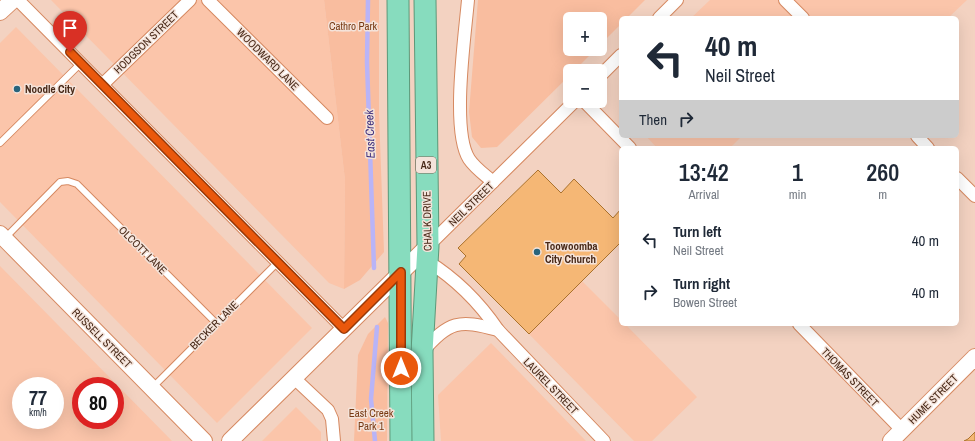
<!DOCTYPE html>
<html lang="en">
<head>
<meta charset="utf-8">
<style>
	:root { --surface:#fff; --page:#f6f6f7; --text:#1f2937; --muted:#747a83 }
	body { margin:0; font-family:"Archivo Narrow",sans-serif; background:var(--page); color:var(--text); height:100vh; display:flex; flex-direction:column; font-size:15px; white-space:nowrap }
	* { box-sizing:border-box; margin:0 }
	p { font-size:13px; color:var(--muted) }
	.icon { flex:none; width:22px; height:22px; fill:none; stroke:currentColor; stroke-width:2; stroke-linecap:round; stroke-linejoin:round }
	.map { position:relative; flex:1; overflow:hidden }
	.details { position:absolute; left:619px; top:146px; width:340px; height:180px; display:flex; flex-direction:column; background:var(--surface); border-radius:6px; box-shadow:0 4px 16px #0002 }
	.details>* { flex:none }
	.banner { position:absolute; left:619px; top:16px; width:340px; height:122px; border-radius:6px; box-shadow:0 4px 16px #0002; background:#fff; color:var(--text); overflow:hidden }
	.controls { position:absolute; left:563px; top:12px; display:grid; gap:8px }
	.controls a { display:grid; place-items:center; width:44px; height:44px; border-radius:6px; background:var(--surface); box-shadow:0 4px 16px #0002; font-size:20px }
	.speed { position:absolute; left:12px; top:377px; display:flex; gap:8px; font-size:20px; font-weight:700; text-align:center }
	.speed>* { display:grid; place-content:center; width:52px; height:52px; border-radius:50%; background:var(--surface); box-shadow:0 4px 16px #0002; line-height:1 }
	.speed small { font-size:10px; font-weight:400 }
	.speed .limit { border:6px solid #d22; background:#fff; color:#111 }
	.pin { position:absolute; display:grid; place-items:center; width:34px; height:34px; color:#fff; margin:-41px -17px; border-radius:50% 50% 50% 0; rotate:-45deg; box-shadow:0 0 4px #0007 }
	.pin .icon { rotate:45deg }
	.me { position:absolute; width:44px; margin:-22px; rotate:0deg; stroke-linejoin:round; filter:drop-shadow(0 0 3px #0008) }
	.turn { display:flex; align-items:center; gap:14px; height:84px; padding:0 20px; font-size:18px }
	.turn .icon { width:52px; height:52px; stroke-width:2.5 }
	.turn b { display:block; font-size:28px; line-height:34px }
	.then { display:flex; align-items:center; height:38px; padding:0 20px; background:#0003; gap:8px; font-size:15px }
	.eta { display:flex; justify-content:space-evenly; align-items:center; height:68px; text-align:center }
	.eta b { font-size:24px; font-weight:600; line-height:28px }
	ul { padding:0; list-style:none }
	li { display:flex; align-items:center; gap:12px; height:52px; padding:0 20px }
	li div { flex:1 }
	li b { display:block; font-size:15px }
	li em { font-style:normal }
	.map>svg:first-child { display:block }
	.built { fill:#fbc5aa; fill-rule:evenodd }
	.green { fill:#f9bd9f }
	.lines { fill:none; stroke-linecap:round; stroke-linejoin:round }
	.stream { stroke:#b9b4f7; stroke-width:4.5 }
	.building { fill:#f5b775; stroke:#aa722d }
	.service-casing { stroke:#d68961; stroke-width:8 }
	.minor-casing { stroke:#d68961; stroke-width:14 }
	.tertiary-casing { stroke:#d68961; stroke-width:18 }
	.trunk-casing { stroke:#5d9879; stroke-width:23 }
	.service { stroke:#fff; stroke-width:6 }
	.minor { stroke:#fff; stroke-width:12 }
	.tertiary { stroke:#fff; stroke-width:16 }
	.trunk { stroke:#87dcbe; stroke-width:21 }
	.route-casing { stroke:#983908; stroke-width:10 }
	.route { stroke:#ea580c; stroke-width:7 }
	.poi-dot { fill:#28647c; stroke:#f4e3da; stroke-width:1.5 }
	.labels { text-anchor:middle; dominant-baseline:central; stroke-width:3; stroke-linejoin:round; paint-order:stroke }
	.shield { fill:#f4e3da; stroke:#7b6052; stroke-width:1 }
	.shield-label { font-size:10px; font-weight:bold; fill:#472817 }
	.park-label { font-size:11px; fill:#783a14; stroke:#f4e3da }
	.street-label { font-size:11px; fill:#472817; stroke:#f4e3da }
	.poi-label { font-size:11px; font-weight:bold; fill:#472817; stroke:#f4e3da; text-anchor:start }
	.water-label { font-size:12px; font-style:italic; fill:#41327f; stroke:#f4e3da }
</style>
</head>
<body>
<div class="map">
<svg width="975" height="441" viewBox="0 0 975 441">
	<rect width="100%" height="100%" fill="#f3d2c1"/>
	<g class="built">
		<path d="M51,0h273l21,180 -1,109 -15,-6z"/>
		<path d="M710,0h257l-19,18h-257z"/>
		<path d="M16,27l296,301 -95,95 -217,-221v-159z"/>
		<path d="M646,136h96l-12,12h-73z"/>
		<path d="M0,266l172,175h-172zM21,386h34v34h-34zM81,386h34v34h-34z"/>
		<path d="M582,281l39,39v4h4l72,73 -45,44h-18l-105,-107z"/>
		<path d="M491,343l95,98h-145l-3,-46z"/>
		<path d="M296,407l25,25v9h-59z"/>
	</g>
	<g class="green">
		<path d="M324,0h55v113l5,139 -24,28 -16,9 1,-109z"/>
		<path d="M478,0h167l-18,18h-6v6l-21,21v-26h-30v30h26l-22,22h-4v4l-73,72 -16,1 -9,-11 -3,-25z"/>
		<path d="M385,317l3,6 -1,118h-33l4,-86 10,-21z"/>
	</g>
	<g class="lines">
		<g class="stream">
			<path d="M368,0l-1,62 7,206"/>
			<path d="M375,441l-4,-42 6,-72"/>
		</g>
	</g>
	<g class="building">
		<path d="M538,170l23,23 13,-14 39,39 8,-9v33l-92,92 -70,-70 7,-8 -8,-8z"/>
		<path d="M975,432v9h-11l4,-2z"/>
	</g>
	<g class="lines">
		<g class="service-casing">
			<g id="service">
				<path d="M0,143l81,-80"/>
				<path d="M5,238l55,-56 8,-1 9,3 139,139"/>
				<path d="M153,387l125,-125"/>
			</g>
		</g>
		<g class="minor-casing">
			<g id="minor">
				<path d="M18,0l326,329"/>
				<path d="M208,0l119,118"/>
				<path d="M468,0c-3,35 -17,131 1,159 6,9 16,16 24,23"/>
				<path d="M785,0l18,18"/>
				<path d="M659,18l18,-18"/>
				<path d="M600,76l21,-21"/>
				<path d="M103,84l87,-84"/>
				<path d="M584,101l46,47"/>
				<path d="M917,136l11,12"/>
				<path d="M957,178l18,18"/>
				<path d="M428,246l147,-145"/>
				<path d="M427,261c29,18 52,41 71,69l106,111"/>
				<path d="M799,324l103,106"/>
				<path d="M422,352c28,-31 36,-33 76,-22"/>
				<path d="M294,378l34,32 4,9 2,22"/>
			</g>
		</g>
		<g class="tertiary-casing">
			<g id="tertiary">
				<path d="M0,12l13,-12"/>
				<path d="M0,234l204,207"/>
				<path d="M230,441l198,-195"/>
				<path d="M891,441l84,-84"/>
			</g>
		</g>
		<g class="trunk-casing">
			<g id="trunk">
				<path d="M398,0l3,441"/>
				<path d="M423,441l-1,-89 6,-106 -3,-246"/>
			</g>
		</g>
		<use href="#service" class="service"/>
		<use href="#minor" class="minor"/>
		<use href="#tertiary" class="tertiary"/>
		<use href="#trunk" class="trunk"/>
	</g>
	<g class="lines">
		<g class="route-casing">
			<path id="route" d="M70,52l274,277 57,-57v96"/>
		</g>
		<use href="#route" class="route"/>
	</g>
	<g class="poi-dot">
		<circle cx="17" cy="89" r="4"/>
		<circle cx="537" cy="252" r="4"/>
	</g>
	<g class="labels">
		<rect class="shield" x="416" y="157" width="20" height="16" rx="3"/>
		<g class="shield-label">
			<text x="426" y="165">A3</text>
		</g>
		<g class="park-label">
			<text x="353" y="26">Cathro Park</text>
			<text x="371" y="413">East Creek<tspan x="371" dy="13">Park 1</tspan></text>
		</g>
		<g class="street-label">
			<text transform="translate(146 42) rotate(-44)">HODGSON STREET</text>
			<text transform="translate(268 59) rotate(45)">WOODWARD LANE</text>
			<text transform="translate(471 204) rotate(-44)">NEIL STREET</text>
			<text transform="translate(427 221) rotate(-91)">CHALK DRIVE</text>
			<text transform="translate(143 250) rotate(45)">OLCOTT LANE</text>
			<text transform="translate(214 325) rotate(-45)">BECKER LANE</text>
			<text transform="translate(102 338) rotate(45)">RUSSELL STREET</text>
			<text transform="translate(850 377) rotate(46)">THOMAS STREET</text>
			<text transform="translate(551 386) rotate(46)">LAUREL STREET</text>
			<text transform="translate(933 399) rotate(-45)">HUME STREET</text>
		</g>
		<g class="poi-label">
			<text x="25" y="89">Noodle City</text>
			<text x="545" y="246">Toowoomba<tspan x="545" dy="13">City Church</tspan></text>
		</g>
		<g class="water-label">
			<text transform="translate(370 134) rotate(-92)">East Creek</text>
		</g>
	</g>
</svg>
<div class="controls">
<a>+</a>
<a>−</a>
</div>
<div class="speed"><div>77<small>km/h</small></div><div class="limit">80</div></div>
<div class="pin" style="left:70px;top:52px;background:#d93025"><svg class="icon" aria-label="arrive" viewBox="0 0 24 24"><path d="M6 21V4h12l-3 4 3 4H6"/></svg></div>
<svg class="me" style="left:401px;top:368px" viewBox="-20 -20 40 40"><circle r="17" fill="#ea580c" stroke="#fff" stroke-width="3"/><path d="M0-11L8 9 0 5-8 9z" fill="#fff"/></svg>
<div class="banner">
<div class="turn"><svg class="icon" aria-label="left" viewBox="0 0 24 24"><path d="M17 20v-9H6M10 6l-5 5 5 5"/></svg><div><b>40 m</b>Neil Street</div></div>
<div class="then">Then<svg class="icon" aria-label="right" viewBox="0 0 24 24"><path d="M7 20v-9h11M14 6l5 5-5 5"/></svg></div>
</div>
<section class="details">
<div class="eta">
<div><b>13:42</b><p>Arrival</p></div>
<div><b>1</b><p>min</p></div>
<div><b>260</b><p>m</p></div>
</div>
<ul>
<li><svg class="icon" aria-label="left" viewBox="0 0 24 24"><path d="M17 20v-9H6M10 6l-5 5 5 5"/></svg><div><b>Turn left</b><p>Neil Street</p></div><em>40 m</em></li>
<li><svg class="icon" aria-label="right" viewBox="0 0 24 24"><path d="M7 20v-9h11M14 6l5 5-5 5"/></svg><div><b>Turn right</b><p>Bowen Street</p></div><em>40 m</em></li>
</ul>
</section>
</div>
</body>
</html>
